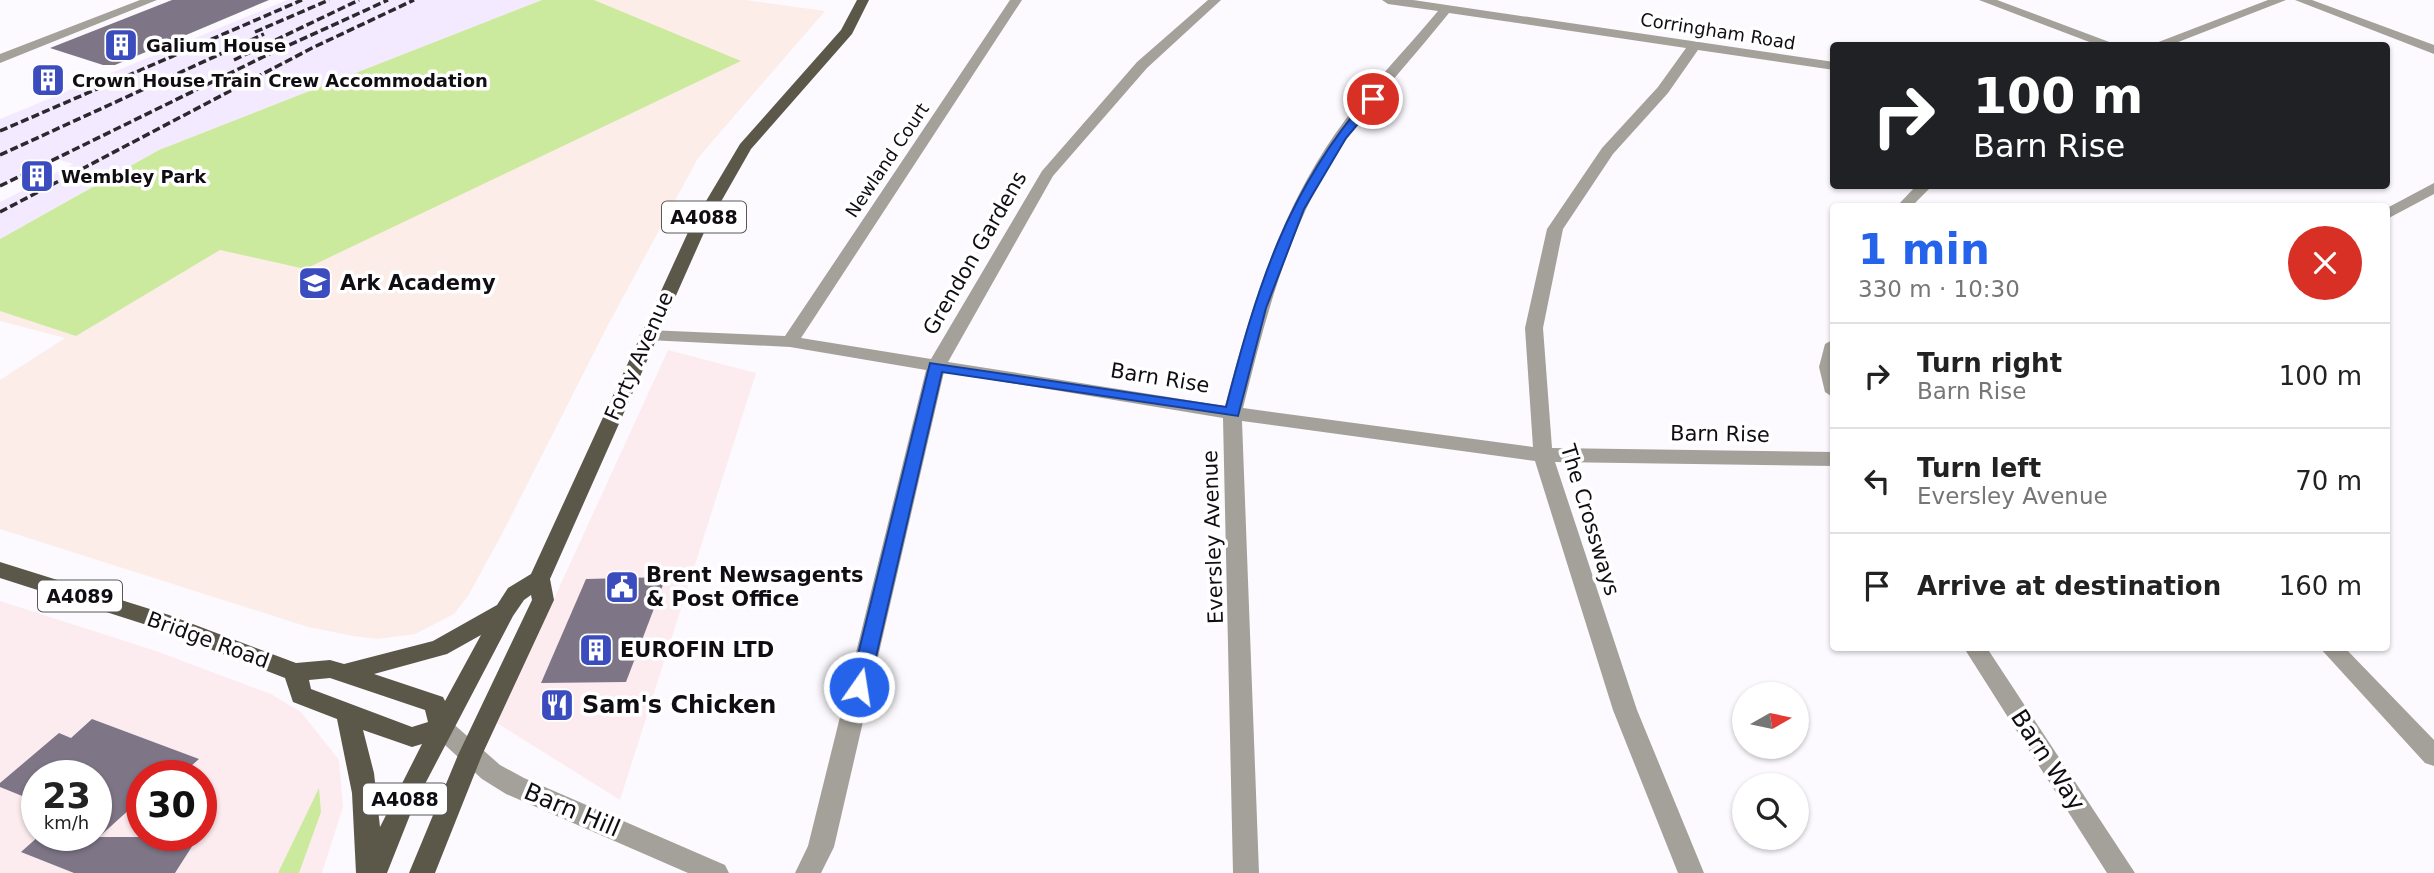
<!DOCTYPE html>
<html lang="en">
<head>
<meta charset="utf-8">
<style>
	:root { --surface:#fff; --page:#f2f2f2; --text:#222; --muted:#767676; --line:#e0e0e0; --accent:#2563eb }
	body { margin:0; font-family:"DejaVu Sans",sans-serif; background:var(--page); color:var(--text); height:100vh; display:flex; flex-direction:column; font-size:26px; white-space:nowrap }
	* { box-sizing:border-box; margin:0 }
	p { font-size:23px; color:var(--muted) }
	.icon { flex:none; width:38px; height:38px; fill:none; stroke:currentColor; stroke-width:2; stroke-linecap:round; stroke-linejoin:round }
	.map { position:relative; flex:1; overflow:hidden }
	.drawer { position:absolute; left:1830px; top:203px; width:560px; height:448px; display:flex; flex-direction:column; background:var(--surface); border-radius:7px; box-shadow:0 2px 5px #0004 }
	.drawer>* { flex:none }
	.top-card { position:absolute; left:1830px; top:42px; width:560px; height:147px; border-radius:7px; box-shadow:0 2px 5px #0004; background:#202124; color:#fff; overflow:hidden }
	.needle { width:46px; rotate:81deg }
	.controls { position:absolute; left:1732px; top:682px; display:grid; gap:14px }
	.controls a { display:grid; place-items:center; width:77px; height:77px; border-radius:50%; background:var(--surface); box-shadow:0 2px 5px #0004; font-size:35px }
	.speed { position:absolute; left:21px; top:760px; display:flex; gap:14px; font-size:35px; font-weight:700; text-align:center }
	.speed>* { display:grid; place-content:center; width:91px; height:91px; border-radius:50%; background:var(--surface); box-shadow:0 2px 5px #0004; line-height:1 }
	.speed small { font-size:18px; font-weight:400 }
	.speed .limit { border:10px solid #d22; background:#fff; color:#111 }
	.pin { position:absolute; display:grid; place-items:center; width:60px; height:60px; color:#fff; margin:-30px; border:4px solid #fff; border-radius:50%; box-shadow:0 2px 7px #0007 }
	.me { position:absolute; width:77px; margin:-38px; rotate:13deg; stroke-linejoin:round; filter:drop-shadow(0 0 5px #0008) }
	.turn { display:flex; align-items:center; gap:24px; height:147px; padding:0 28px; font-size:32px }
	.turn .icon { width:91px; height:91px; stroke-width:2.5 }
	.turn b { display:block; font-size:49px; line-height:60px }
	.round { display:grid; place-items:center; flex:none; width:74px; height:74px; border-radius:37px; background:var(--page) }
	.summary { display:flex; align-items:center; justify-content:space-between; height:119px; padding:0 28px }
	h1 { font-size:42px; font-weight:700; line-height:52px; color:var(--accent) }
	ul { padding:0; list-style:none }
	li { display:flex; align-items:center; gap:21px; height:105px; padding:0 28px; border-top:2px solid var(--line) }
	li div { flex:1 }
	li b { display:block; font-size:26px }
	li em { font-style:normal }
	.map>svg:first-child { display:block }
	.commercial { fill:#fdecef; fill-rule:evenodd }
	.built { fill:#f4eaff }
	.education { fill:#fdede9 }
	.green { fill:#ccea9d }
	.building { fill:#7e7687 }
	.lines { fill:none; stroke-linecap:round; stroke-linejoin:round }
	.minor { fill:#a3a199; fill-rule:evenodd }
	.tertiary { fill:#a3a199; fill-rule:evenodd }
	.primary { fill:#5b584a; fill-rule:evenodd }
	.rail { stroke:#2b282e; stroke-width:3.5; stroke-dasharray:8 3.5; stroke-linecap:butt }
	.route { fill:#2563eb; stroke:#184099; stroke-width:2 }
	.labels { text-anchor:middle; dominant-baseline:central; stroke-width:7; stroke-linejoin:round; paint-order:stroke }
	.far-street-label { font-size:18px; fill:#100d13; stroke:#fff }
	.far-poi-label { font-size:18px; font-weight:bold; fill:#100d13; stroke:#fff; text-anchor:start }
	.shield { fill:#fff; stroke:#58565a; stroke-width:2 }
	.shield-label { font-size:19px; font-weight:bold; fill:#100d13 }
	.street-label { font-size:21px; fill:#100d13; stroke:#fff }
	.poi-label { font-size:21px; font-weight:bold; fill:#100d13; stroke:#fff; text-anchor:start }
	.near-poi-label { font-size:24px; font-weight:bold; fill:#100d13; stroke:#fff; text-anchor:start }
	.near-street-label { font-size:24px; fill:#100d13; stroke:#fff }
</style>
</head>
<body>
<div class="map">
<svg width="2434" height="873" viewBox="0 0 2434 873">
	<rect width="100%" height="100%" fill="#fcfafe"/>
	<g class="commercial">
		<path d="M668,350l88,23 -136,427 -123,-77z"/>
		<path d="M0,601l156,50 115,43 30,18 38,48 4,47 -21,66h-322zM37,775h59v60h-59zM142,775h59v60h-59z"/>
	</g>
	<path class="built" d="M287,0h255l-383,150 -159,89v-37l73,-38 -16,-5 -57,29v-69z"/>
	<path class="education" d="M542,0h204l79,11 -127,147 -91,169 -105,207 -34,62 -14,18 -39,20 -37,5 -25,-3 -45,-9 -308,-98v-149l65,-42 -65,-17v-82l159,-89z"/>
	<g class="green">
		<path d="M542,0h52l147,61 -436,208 -85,-19 -144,86 -76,-25v-72l159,-89z"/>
		<path d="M319,788l2,24 -22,61h-21z"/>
	</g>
	<g class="building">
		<path d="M172,0h97l-154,65h-12l-53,-17z"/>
		<path d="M666,577l-40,105 -85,1 45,-104z"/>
		<path d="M92,719l107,40 -18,16h-39v23l-43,39h99l-23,36h-101l-53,-21 19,-17h56v-60h-59v27l-37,-15v-4l59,-50 12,5z"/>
	</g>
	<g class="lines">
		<g class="minor">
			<path d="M1010,0h12l-221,338 130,21 111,-188 95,-109 71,-62h13l-74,68 -94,108 -105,186 277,44c25,-95 53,-190 110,-272 30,-43 69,-82 103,-123l-50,-7 -6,-4h31l421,62v8l-136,-20 -30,43 -55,61 -50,75 -20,99 9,120 282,4v14l-279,-4 82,248 67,163h-26l-65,-163 -78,-249 -293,-40 17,452h-26l-10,-455 -279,-46 -110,475 -13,26h-26l13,-27 118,-476 -136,-23 -142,-7 -9,-5 9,-5 137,6zM1449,13l237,35 -28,39 -56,61 -55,81 -22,99 8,119 -290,-39c23,-93 48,-192 105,-271 31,-43 68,-83 101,-124z"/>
			<path d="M1979,0h18l123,46h-20z"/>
			<path d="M2268,0h18l-118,46h-20z"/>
			<path d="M2295,0h17l122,45v9z"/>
			<path d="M2434,183v11l-47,25v-11z"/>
			<path d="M1916,186h16l-20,20h-15z"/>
			<path d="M1834,339v59l-9,-6 -6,-25 6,-23z"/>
			<path d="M1964,648h23l148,225h-28z"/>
			<path d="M2320,648h25l89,92v26l-9,-3z"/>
			<path d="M441,717l8,3 51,45 24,13 201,87 4,8h-41l-182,-79 -24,-15 -49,-45 -4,-7 4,-7z"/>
		</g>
		<path class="tertiary" d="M140,0h17l-157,63v-9z"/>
		<path class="primary" d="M857,0h12l-17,34 -101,115 -45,79 -156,351 4,21 -72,155 -47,118h-26l49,-118 74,-155 -1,-5 -7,5 -11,16 -99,189 -27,68h-31l-4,-80 -15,-74 -44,-17 -8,-24 -132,-51 -153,-49v-16l169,53 127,48 34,-3 14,4 89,-23 64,-36 11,-17 23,-14 159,-346 50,-84 101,-114zM481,635l-36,66 -2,-4 -69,-23 73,-20zM330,678l95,32 3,12 -16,5 -101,-38 -2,-9zM363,730l49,17 10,-3 -42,83 -6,-54z"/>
		<g class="rail">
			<path d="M255,32l74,-32"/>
			<path d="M234,60l125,-60"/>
			<path d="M0,131l302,-131"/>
			<path d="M0,155l264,-121"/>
			<path d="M0,186l263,-129 125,-57"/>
			<path d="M0,212l312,-164 102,-48"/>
		</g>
	</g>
	<path class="route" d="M1369,96l10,3 -33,39 -42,71 -38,99 -28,108 -296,-44 -73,315 -3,6h-13l-3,-6 80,-324 296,44c31,-119 60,-216 143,-311z"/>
	<defs>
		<g id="building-square" transform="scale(1.75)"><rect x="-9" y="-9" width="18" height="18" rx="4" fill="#3b4cbf" stroke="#fff"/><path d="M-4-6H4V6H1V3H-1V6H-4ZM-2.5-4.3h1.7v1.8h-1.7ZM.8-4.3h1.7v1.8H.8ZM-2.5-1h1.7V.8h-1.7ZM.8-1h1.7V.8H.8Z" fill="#fff"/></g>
		<g id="school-square" transform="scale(1.75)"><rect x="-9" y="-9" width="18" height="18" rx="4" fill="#3b4cbf" stroke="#fff"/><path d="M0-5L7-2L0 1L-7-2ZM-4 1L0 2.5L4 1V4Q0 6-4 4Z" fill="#fff"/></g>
		<g id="civic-square" transform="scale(1.75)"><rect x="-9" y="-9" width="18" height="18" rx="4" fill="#3b4cbf" stroke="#fff"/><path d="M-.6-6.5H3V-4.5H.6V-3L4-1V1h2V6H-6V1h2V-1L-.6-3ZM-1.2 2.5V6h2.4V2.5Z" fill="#fff"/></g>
		<g id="restaurant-square" transform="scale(1.75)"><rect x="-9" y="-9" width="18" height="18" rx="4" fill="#3b4cbf" stroke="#fff"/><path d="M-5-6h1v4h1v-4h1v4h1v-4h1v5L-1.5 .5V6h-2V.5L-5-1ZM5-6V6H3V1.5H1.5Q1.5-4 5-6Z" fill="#fff"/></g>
	</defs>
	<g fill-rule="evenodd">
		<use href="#building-square" x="121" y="45"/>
		<use href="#building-square" x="48" y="80"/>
		<use href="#building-square" x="37" y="176"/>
		<use href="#school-square" x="315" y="283"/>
		<use href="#civic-square" x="622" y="587"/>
		<use href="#building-square" x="596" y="650"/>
		<use href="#restaurant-square" x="557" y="705"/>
	</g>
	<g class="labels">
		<g class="far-street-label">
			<text transform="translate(1718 31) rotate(9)">Corringham Road</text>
			<text transform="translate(887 160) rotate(-56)">Newland Court</text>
		</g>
		<g class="far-poi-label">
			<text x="146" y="45">Galium House</text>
			<text x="72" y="80">Crown House Train Crew Accommodation</text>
			<text x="61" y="176">Wembley Park</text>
		</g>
		<g class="shield">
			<rect x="662" y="201.5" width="84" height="31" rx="5"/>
			<rect x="38" y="580.5" width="84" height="31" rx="5"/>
			<rect x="363" y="783.5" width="84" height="31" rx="5"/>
		</g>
		<g class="shield-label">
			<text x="704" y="217">A4088</text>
			<text x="80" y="596">A4089</text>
			<text x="405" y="799">A4088</text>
		</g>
		<g class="street-label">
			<text transform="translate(975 253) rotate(-60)">Grendon Gardens</text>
			<text transform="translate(639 356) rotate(-66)">Forty Avenue</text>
			<text transform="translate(1160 378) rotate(9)">Barn Rise</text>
			<text transform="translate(1720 434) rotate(1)">Barn Rise</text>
			<text transform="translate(1590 520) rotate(73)">The Crossways</text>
			<text transform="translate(1213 537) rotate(-92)">Eversley Avenue</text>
			<text transform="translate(208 640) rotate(20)">Bridge Road</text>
		</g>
		<g class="poi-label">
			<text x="340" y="283">Ark Academy</text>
			<text x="646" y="575">Brent Newsagents<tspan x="646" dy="24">&amp; Post Office</tspan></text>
			<text x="620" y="650">EUROFIN LTD</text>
		</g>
		<g class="near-poi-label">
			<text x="582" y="705">Sam's Chicken</text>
		</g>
		<g class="near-street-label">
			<text transform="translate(2048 760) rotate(57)">Barn Way</text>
			<text transform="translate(572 810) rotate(23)">Barn Hill</text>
		</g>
	</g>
</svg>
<div class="controls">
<a><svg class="needle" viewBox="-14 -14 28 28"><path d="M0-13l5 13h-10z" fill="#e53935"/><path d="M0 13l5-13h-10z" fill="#767676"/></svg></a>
<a><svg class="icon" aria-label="search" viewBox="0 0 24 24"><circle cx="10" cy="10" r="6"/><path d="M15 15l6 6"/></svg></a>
</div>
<div class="speed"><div>23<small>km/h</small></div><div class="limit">30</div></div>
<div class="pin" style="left:1373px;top:99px;background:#d93025"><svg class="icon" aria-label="arrive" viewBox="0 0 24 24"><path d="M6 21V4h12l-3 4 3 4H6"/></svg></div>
<svg class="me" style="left:859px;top:687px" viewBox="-20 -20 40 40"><circle r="17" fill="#2563eb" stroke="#fff" stroke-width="3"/><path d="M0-11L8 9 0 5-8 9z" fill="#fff"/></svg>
<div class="top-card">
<div class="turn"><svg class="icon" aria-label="right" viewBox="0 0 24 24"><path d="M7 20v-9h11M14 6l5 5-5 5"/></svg><div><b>100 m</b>Barn Rise</div></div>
</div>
<section class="drawer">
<div class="summary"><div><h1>1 min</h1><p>330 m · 10:30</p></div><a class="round" style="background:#d93025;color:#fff"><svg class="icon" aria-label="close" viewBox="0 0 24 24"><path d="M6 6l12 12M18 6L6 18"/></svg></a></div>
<ul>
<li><svg class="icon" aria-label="right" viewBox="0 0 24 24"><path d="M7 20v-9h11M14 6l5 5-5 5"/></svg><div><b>Turn right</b><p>Barn Rise</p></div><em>100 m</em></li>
<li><svg class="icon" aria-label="left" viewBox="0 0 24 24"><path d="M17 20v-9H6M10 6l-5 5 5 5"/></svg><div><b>Turn left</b><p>Eversley Avenue</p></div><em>70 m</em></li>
<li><svg class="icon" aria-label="arrive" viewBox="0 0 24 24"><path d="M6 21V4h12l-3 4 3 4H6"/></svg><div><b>Arrive at destination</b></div><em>160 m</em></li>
</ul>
</section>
</div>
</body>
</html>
